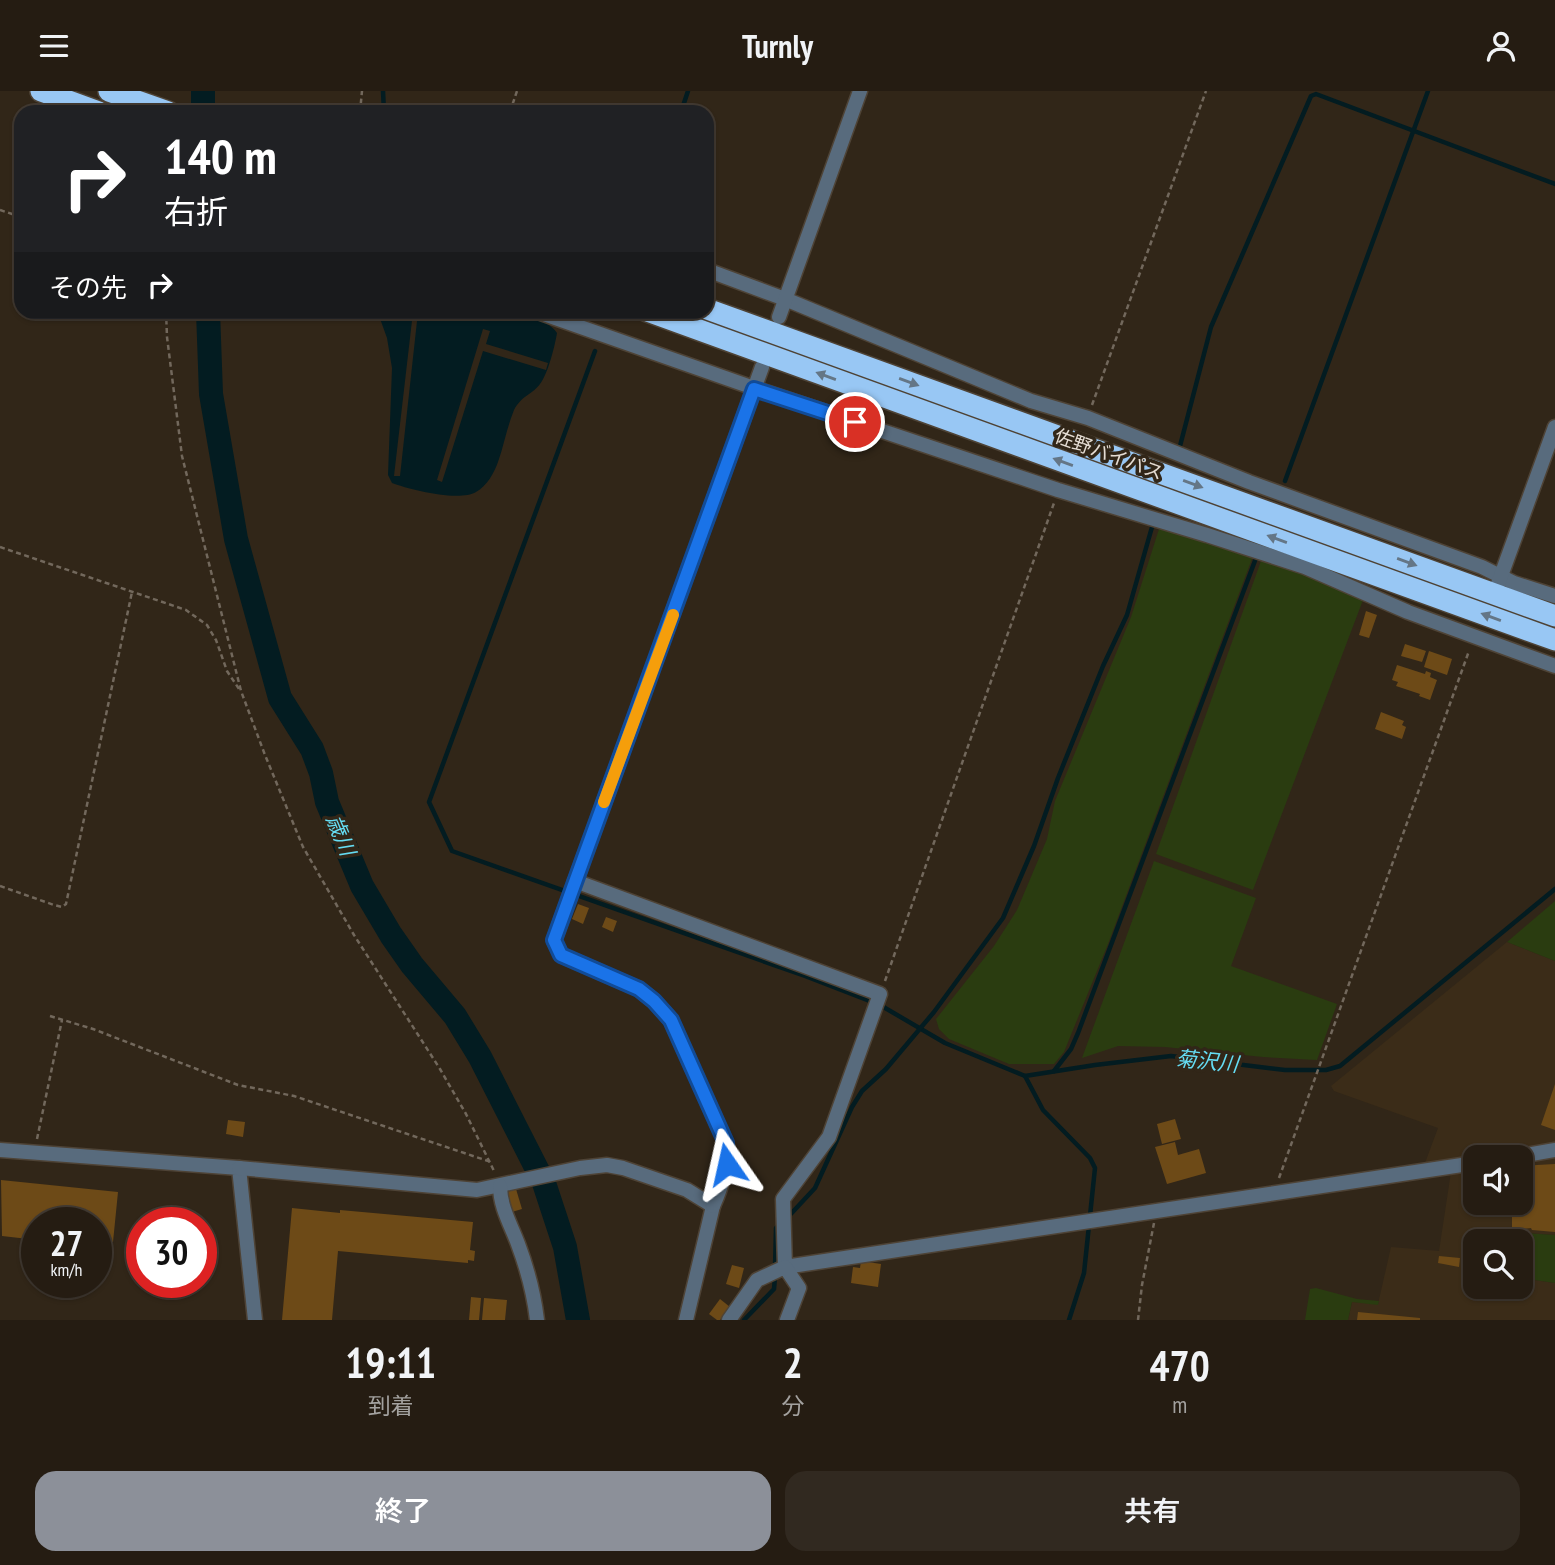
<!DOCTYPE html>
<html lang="ja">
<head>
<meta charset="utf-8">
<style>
	:root { --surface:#251c12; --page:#312920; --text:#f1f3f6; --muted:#a3a19f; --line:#423a32; --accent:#8c9099 }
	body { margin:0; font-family:"PT Sans Narrow","Noto Sans JP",sans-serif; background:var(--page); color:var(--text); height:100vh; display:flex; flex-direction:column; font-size:26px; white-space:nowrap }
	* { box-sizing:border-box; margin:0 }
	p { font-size:23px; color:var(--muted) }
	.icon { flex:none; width:38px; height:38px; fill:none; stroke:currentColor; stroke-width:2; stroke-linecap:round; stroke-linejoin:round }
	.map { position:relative; height:1229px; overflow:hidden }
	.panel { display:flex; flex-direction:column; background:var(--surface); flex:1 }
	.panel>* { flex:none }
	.guide { position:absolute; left:14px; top:14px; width:700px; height:214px; border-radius:21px; box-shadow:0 2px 5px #0004,0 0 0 2px var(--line); background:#202124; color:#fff; overflow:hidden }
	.controls { position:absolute; left:1463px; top:1054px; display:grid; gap:14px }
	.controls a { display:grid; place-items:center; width:70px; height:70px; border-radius:14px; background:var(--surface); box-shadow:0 2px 5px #0004,0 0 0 2px var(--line); font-size:35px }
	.speed { position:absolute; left:21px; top:1116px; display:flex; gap:14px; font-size:35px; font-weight:700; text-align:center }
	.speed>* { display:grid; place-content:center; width:91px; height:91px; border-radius:50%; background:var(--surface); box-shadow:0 2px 5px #0004,0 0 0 2px var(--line); line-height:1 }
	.speed small { font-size:18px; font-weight:400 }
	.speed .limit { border:10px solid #d22; background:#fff; color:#111 }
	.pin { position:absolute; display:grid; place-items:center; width:60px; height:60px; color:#fff; margin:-30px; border:4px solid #fff; border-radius:50%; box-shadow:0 2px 7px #0007 }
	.me { position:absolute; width:77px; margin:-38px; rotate:349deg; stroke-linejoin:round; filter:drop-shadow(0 0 5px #0008) }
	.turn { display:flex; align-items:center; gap:24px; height:147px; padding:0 35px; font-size:32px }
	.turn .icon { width:91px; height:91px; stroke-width:2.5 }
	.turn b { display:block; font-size:49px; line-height:60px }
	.then { display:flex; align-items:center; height:66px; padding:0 35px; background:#0003; gap:14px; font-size:26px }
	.eta { display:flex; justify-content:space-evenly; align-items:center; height:119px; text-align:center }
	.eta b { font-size:42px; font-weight:600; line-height:49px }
	.primary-button { display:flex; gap:14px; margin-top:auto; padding:14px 35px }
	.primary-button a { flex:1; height:80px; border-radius:21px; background:var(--accent); color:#fff; font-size:28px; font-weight:600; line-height:80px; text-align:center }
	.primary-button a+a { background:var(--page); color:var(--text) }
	header { display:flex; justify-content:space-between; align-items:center; height:91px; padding:0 35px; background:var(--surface); font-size:32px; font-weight:600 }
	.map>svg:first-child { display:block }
	.built { fill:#3b2c18 }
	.green { fill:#2a3c10 }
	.water { fill:#031c21 }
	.pier { fill:#312618 }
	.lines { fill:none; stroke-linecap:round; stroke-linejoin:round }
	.stream { stroke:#031c21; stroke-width:4.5 }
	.river { stroke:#031c21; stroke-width:24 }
	.building { fill:#6d4a17 }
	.minor-casing { stroke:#4e4336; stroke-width:17 }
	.highway-casing { stroke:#4e4336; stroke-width:24 }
	.path { stroke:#72685c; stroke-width:2.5; stroke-dasharray:5 3.5; stroke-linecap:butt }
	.minor { stroke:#586b7d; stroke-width:14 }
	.highway { stroke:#98c7f4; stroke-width:21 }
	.oneway { fill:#647686 }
	.route-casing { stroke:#114b97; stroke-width:18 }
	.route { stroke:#1a73e8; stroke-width:12 }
	.slow { stroke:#f59e0b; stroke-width:12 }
	.labels { text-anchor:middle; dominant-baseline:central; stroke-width:7; stroke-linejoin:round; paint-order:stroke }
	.street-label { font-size:19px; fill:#e5ddd4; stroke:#312618 }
	.water-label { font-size:21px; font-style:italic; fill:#65dcf3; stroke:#312618 }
</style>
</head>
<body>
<header><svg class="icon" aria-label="menu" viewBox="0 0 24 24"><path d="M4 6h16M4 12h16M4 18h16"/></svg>Turnly<svg class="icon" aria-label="person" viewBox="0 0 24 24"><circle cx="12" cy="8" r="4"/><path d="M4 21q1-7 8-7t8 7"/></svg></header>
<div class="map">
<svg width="1555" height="1229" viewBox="0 0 1555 1229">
	<rect width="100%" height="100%" fill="#312618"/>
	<g class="built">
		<path d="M1507,851l48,19v184l-130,18 13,-35 -104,-37 -3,-5z"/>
		<path d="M1555,1065v79l-44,-3 -2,9h-34v45h46v-8l34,5v37h-207l4,-18 26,2 13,-57 48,4 12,-79 24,-4v34h46v-42z"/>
	</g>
	<g class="green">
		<path d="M1159,438l94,27 -145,388 -44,108 -10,12h-45l-60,-25 -10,-10 -3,-10 58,-73 23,-36 30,-71 8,-38 76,-184z"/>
		<path d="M1261,470l44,14 58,25 -110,290 -97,-36z"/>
		<path d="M1154,770l102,37 -25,68 106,38 -20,56 -54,-3 -98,-10 -47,-1 -36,12z"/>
		<path d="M1555,810v60l-48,-19z"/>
		<path d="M1510,1141l45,3v48l-34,-5v-37h-12z"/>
		<path d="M1316,1197l41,11 22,2 -1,4 -26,-3 -4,18h-43l5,-31z"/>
	</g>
	<path class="water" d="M409,220c35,1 128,-8 148,22 -2,12 -9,41 -17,51 -7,10 -18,11 -26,26 -7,17 -10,35 -16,52 -4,11 -11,24 -22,30 -17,10 -65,-2 -84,-9l-4,-8 4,-107 -5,-30 -9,-25 14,-1 5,5z"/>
	<g class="pier">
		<path d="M413,221h5l-18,164h-6z"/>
		<path d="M483,238l7,2 -4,13 62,19 -2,7 -63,-19 -41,131 -5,-2z"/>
	</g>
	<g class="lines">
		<g class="stream">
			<path d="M383,0l1,21"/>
			<path d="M681,21l7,-21"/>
			<path d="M595,260l-166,451 23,49 353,125 75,29 65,38 80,33"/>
			<path d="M1180,355l31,-119 100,-231 5,-2 239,90"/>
			<path d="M1285,390l143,-390"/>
			<path d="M1054,980l17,-22 7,-16 178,-475"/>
			<path d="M788,1126l27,-29 37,-81 10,-16 24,-22 48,-57 69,-94 31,-72 24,-68 45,-112 24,-51 25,-88"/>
			<path d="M775,1177l1,-40 3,-3"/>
			<path d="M744,1229l30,-31 1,-12"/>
			<path d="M1069,1229l15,-47 11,-105 -5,-10 -47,-48 -18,-34 70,-11 76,-9 114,14h41l14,-4 215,-177"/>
		</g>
		<g class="river">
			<path d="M203,0v21"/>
			<path d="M208,220l3,83 25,145 44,159 32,51 9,24 6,29 35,84 29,49 21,30 43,51 25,41 64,126 21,64 13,73"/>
		</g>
	</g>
	<g class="building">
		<path d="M1366,520l11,4 -8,23 -10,-3z"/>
		<path d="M1405,553l21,7 -4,11 -21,-6z"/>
		<path d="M1429,560l23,8 -5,16 -23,-8z"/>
		<path d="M1397,574l28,9 1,-3 5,2 -1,4 7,3 -7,20 -11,-4 1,-2 -24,-8 2,-4 -6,-2z"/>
		<path d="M1381,621l23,9 -2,4 4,2 -4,12 -27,-10z"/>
		<path d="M578,813l11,4 -6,16 -11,-5z"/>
		<path d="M606,826l11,4 -4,11 -11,-5z"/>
		<path d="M1555,993v46l-14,-5z"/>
		<path d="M1175,1028l6,20 -19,5 -5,-20z"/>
		<path d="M228,1029l17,2 -2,15 -17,-3z"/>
		<path d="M1175,1051l3,13 21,-6 7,24 -39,11 -12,-37z"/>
		<path d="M1555,1073v68l-23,-2 -1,-2 -19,2v-28h9v-36z"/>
		<path d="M1,1089l117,12 -5,50h-7l-1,4h-9v-23h-59v17l-35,-4z"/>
		<path d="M516,1098l6,20 -10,3 -6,-20z"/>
		<path d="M292,1117l48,5v-3l133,12 -3,28 5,1 -1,10 -6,-1v3l-130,-12 -6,69h-50z"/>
		<path d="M1439,1165l21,2 -1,9 -21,-4z"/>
		<path d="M861,1170l20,3 -3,23 -27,-4 2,-16 7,1z"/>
		<path d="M732,1174l12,3 -5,20 -13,-4z"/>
		<path d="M471,1206l10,1 -2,22h-10z"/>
		<path d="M484,1207l23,2 -2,20h-23z"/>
		<path d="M720,1208l10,8 -10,13h-3l-8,-6z"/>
		<path d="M1358,1221l62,6v2h-63z"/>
	</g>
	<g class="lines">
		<g class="minor-casing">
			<g id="minor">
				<path d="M707,179l78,29 246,102 57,17 161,64 233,85 32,16 41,13"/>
				<path d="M535,220l219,77 304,102 149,45 98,32 103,45 147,54"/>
				<path d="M779,226l81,-226"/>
				<path d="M1498,493l57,-157"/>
				<path d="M575,790l305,113 -51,143 -46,62 2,68 690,-104"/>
				<path d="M0,1059l239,18 16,152"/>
				<path d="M1514,1066l41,-7"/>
				<path d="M239,1077l238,22 103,-22 27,-3 16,3 64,22 26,16 -27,114"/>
				<path d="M500,1095c0,21 11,39 18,58 9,24 16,50 19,76"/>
				<path d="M713,1115c10,-22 14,-39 13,-63l-55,-123 -17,-19 -15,-12 -78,-34 -7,-15 208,-573"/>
				<path d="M729,1229l28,-40 28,-13 14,21 -12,32"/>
			</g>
		</g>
		<g class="highway-casing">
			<g id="highway">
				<path d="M41,0l58,21"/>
				<path d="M109,0l59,21"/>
				<path d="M707,218l848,307"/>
				<path d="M647,220l908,329"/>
			</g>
		</g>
		<g class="path">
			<path d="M360,21l2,-21"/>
			<path d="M510,21l7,-21"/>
			<path d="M0,119l21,7"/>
			<path d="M166,220l1,26 15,119 59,235 24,64 38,92 51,88 86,134 26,45 29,59"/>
			<path d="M1092,314l114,-314"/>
			<path d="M0,456l186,63 21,15 9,15 11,31 12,18"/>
			<path d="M0,795l54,19 8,2 4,-3 66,-312"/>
			<path d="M885,890l169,-478"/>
			<path d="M50,925l43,13 145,56 56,11 197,66"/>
			<path d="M37,1048l25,-119"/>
			<path d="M1279,1087l190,-527"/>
			<path d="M1138,1229l4,-35 12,-62"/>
		</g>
		<use href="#minor" class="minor"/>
		<use href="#highway" class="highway"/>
	</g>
	<defs><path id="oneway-solid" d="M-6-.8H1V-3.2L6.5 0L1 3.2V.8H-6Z" transform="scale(1.75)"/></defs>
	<g class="oneway">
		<use href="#oneway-solid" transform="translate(826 285) rotate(-160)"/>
		<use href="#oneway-solid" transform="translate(909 291) rotate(20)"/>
		<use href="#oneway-solid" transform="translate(1063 371) rotate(-160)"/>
		<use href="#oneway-solid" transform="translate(1193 393) rotate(20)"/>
		<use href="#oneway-solid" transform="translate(1277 448) rotate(-160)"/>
		<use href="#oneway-solid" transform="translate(1407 471) rotate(20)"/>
		<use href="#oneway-solid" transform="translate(1491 526) rotate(-160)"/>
	</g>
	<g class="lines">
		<g class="route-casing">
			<path id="route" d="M727,1073l-1,-21 -55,-123 -17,-19 -15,-12 -78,-34 -7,-15 200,-551 101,33"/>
		</g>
		<use href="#route" class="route"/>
		<path class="slow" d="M604,711l69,-187"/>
	</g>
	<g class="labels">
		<g class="street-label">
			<text transform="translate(1109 363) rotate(20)">佐野バイパス</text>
		</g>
		<g class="water-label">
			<text transform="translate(341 744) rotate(67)">歳川</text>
			<text transform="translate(1207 970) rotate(6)">菊沢川</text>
		</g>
	</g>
</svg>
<div class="controls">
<a><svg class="icon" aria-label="sound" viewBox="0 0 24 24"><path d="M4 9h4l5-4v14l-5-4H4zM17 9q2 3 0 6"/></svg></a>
<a><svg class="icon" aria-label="search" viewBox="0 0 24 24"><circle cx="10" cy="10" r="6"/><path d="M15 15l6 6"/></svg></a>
</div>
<div class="speed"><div>27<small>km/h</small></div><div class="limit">30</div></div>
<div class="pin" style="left:855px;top:331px;background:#d93025"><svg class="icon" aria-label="arrive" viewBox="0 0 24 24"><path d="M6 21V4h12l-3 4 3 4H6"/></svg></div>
<svg class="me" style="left:727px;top:1073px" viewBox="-20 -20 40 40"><path d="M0-17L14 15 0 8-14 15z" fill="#1a73e8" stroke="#fff" stroke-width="4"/></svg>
<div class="guide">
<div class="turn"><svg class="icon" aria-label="right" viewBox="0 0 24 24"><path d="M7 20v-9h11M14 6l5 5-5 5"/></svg><div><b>140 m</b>右折</div></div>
<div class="then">その先<svg class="icon" aria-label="right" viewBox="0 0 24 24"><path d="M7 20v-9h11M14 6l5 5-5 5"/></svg></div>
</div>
</div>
<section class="panel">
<div class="eta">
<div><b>19:11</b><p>到着</p></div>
<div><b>2</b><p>分</p></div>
<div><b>470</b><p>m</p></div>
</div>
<div class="primary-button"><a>終了</a><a>共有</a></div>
</section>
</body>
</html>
